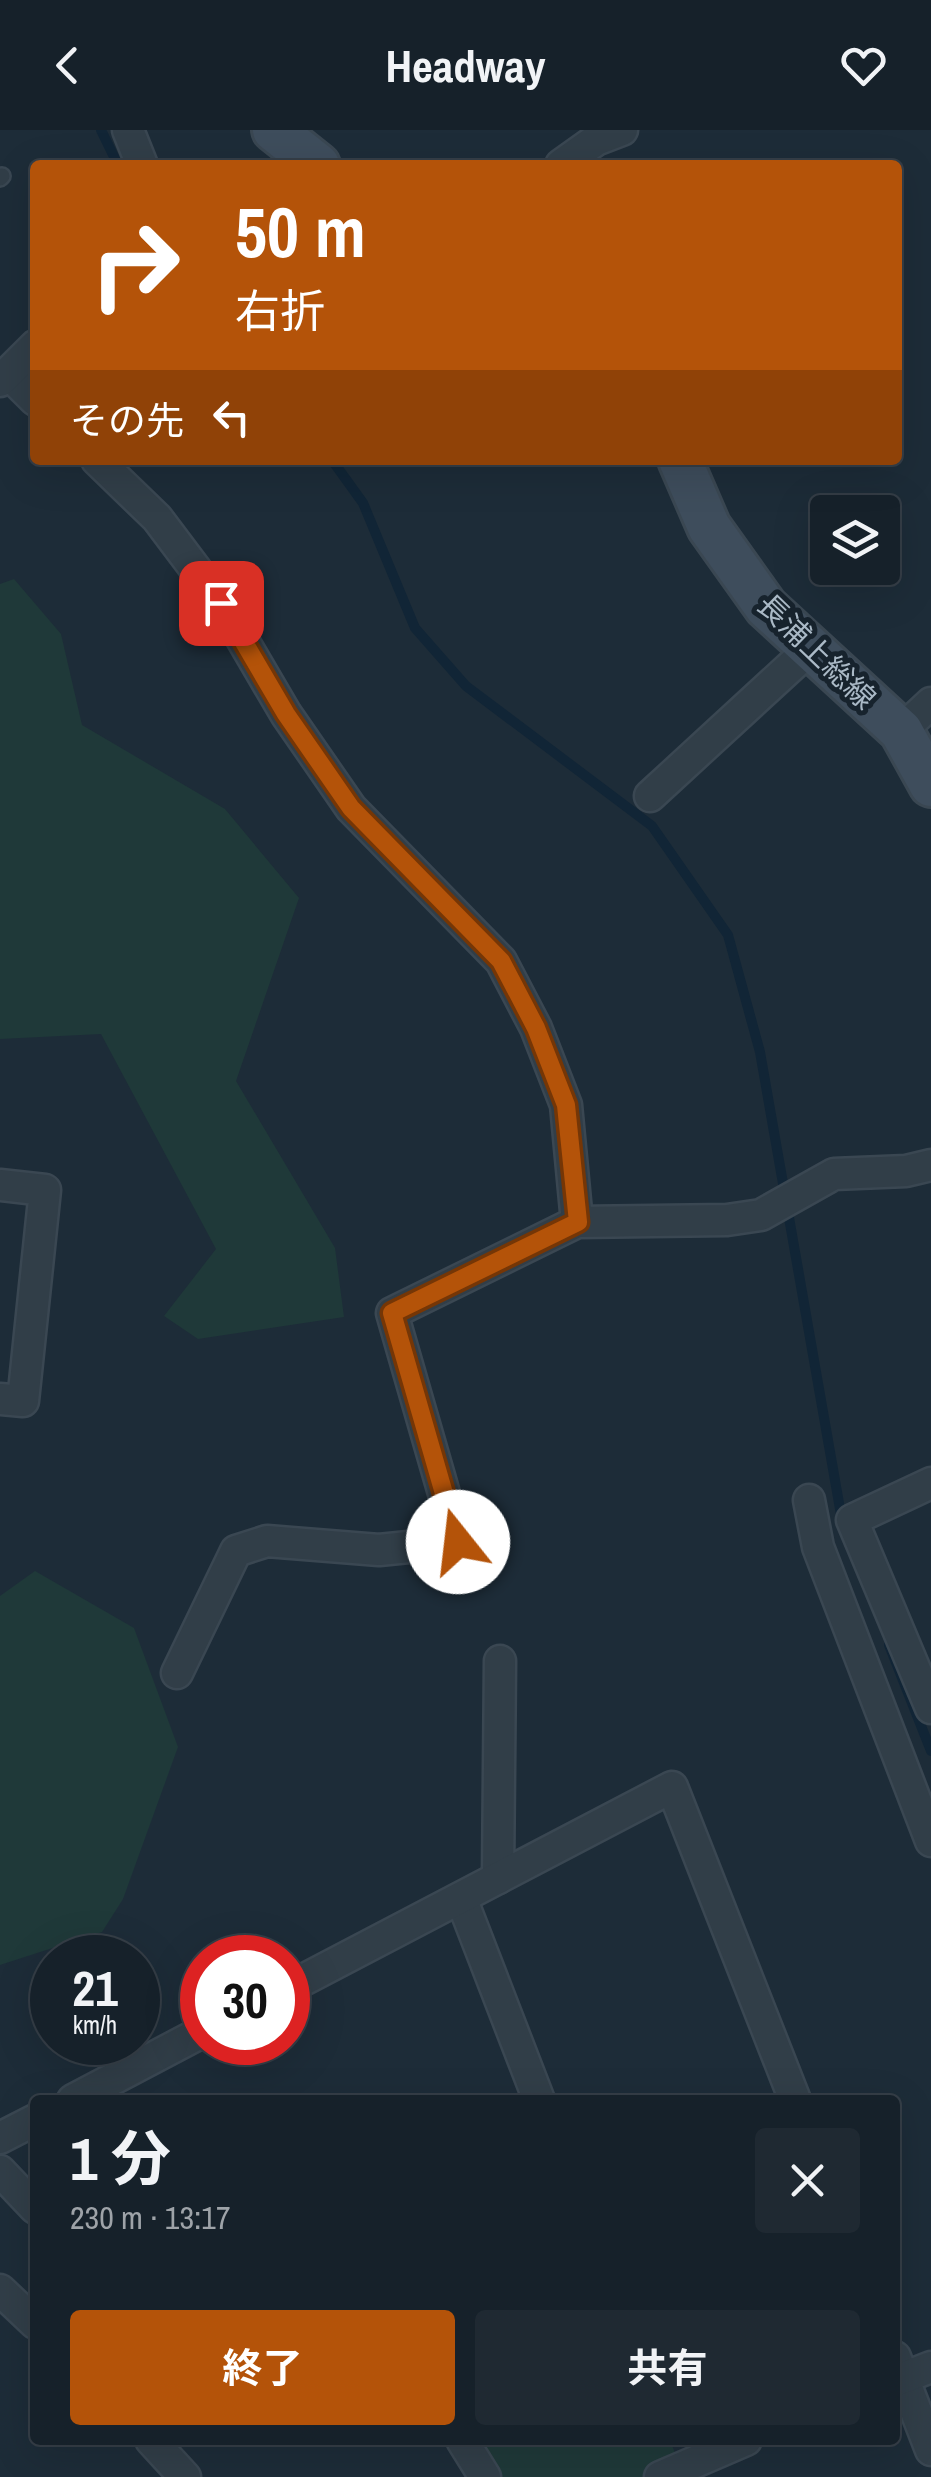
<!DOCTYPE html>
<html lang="ja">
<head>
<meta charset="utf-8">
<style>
	:root { --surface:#16212a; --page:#1f2932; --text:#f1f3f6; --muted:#9ea3a8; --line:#353e47; --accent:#b45309 }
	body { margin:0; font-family:"Archivo Narrow","Noto Sans JP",sans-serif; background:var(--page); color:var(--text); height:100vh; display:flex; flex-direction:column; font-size:38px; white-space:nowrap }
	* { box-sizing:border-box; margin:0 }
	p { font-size:32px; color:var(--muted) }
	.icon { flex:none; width:55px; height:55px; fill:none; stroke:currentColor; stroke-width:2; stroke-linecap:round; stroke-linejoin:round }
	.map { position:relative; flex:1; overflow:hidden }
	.sheet { position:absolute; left:30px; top:1965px; width:870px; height:350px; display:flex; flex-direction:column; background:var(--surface); border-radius:10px; box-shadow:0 10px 40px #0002,0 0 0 2px var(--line) }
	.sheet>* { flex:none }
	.hud { position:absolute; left:30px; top:30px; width:872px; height:305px; border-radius:10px; box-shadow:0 10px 40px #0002,0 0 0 2px var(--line); background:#b45309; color:#fff; overflow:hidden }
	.fabs { position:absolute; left:810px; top:365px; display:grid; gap:20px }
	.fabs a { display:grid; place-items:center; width:90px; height:90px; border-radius:10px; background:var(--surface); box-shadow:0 10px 40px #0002,0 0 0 2px var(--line); font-size:50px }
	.speed { position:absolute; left:30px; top:1805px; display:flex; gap:20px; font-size:50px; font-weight:700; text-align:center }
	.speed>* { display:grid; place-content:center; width:130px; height:130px; border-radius:50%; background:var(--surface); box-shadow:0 10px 40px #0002,0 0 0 2px var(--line); line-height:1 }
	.speed small { font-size:25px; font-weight:400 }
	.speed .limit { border:15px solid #d22; background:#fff; color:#111 }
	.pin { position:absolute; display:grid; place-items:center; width:85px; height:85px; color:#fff; margin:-42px; border-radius:20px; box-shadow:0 5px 15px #0006 }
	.me { position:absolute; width:110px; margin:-55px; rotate:344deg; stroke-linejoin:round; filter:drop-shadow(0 0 8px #0008) }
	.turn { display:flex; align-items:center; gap:35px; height:210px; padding:0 40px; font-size:45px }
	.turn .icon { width:130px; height:130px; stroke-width:2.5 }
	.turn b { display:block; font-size:70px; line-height:85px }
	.then { display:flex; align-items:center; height:95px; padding:0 40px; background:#0003; gap:20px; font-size:38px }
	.round { display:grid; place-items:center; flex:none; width:105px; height:105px; border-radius:10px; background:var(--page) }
	.summary { display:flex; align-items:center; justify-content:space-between; height:170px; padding:0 40px }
	h1 { font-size:60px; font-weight:700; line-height:75px }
	.action { display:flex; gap:20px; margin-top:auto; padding:20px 40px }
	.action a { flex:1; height:115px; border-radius:10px; background:var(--accent); color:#fff; font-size:40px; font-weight:700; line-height:115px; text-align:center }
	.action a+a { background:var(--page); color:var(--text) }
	header { display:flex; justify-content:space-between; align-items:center; height:130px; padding:0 40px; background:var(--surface); font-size:45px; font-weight:700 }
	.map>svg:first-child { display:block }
	.green { fill:#1f3939 }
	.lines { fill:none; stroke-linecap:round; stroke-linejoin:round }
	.stream { stroke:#112536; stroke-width:10 }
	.lane-casing { stroke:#3a4752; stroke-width:20 }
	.street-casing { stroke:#3a4752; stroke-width:35 }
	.secondary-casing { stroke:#3a4752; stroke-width:48 }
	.lane { stroke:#313e48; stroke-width:15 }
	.street { stroke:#313e48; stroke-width:30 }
	.secondary { stroke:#3e4d5c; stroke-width:42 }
	.route-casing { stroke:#753606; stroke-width:25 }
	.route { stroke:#b45309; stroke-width:18 }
	.labels { text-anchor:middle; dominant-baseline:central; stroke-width:10; stroke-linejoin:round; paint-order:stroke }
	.street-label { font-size:30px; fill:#aab9c6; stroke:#17232d }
</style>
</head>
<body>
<header><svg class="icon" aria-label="back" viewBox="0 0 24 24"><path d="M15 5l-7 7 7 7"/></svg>Headway<svg class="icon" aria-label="heart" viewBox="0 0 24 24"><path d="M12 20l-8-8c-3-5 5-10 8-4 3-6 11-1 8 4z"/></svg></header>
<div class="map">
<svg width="931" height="2347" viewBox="0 0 931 2347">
	<rect width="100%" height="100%" fill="#1d2c38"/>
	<g class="green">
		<path d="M14,449l47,55 21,91 143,84 74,89 -63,183 99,167 9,69 -146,22 -34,-23 52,-67 -115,-215 -101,5v-455z"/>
		<path d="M35,1441l99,57 44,119 -55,152 -21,33 -102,33v-369z"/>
		<path d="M462,2310h208l10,26 -20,11h-175z"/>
	</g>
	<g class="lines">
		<g class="stream">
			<path d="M101,0l17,35"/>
			<path d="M332,330l31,43 52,125 51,58 186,140 76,109 32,117 83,474"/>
			<path d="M889,1515l42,106"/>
		</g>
		<g class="lane-casing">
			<path id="lane" d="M0,48l2,-2"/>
		</g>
		<g class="street-casing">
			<g id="street">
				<path d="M128,0l14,35"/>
				<path d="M561,35l35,-25 26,-10"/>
				<path d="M8,243l27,27"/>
				<path d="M0,251l35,-35"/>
				<path d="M97,330l60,58 64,85 65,111 65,94 150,153 35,67 30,77 11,117"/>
				<path d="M901,601l30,-28"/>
				<path d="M650,666l162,-149"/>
				<path d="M0,1055l45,5 -22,211 -23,-2"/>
				<path d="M931,1353l-79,37 79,188"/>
				<path d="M809,1370l9,47 113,294"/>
				<path d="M177,1543l59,-122 31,-10 112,9 79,-8 -66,-229 185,-91 150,-2 34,-5 73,-41 72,-3 25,-6"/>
				<path d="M498,1748l2,-217"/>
				<path d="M461,1768l78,202"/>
				<path d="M288,1858l384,-201 123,313"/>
				<path d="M73,1970l129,-68"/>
				<path d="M0,2008l35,-18"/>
				<path d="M0,2041l35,37"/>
				<path d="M0,2160l35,33"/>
				<path d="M895,2227l36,93"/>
				<path d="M895,2251l36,-14"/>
				<path d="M151,2310l34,37"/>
				<path d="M462,2310l23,37"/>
				<path d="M660,2347l86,-37"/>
			</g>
		</g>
		<g class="secondary-casing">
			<g id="secondary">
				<path d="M274,0l44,35"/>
				<path d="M680,330l29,67 57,80 135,124 30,54"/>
			</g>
		</g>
		<use href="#lane" class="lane"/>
		<use href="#street" class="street"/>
		<use href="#secondary" class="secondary"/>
	</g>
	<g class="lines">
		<g class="route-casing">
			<path id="route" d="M221,473l65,111 65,94 150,153 35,67 30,77 12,117 -186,91 66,229"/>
		</g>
		<use href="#route" class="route"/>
	</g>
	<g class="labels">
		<g class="street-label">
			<text transform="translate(817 521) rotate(44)">長浦上総線</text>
		</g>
	</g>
</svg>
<div class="fabs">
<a><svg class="icon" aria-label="layers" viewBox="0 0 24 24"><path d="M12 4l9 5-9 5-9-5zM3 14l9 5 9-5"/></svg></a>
</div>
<div class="speed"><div>21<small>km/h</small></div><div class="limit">30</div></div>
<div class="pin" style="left:221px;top:473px;background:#d93025"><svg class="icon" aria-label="arrive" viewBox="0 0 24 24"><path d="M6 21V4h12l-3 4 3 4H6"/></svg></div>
<svg class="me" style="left:458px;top:1412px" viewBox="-20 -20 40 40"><circle r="19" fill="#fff"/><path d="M0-13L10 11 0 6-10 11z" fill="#b45309"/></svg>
<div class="hud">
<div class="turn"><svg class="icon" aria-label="right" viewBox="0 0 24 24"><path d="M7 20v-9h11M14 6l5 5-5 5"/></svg><div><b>50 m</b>右折</div></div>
<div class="then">その先<svg class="icon" aria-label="left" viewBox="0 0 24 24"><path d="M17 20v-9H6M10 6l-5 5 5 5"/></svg></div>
</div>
<section class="sheet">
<div class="summary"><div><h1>1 分</h1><p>230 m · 13:17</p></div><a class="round"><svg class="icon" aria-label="close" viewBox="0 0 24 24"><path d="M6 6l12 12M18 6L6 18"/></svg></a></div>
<div class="action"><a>終了</a><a>共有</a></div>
</section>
</div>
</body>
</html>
